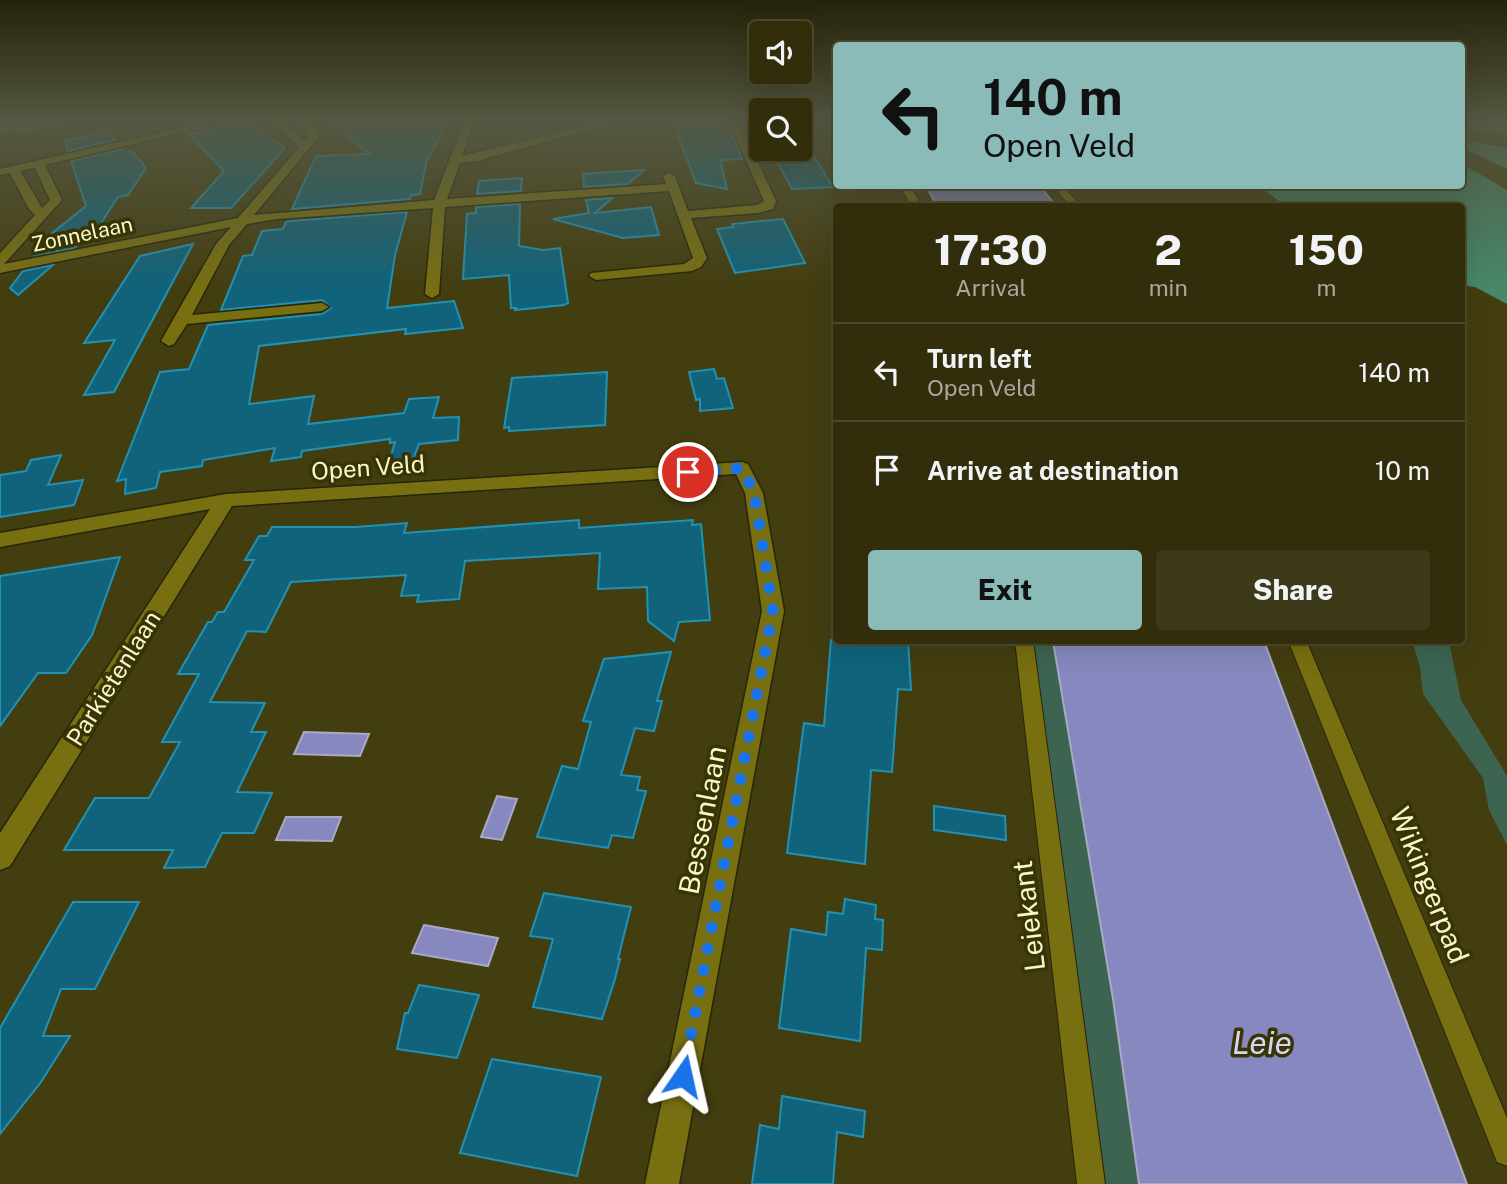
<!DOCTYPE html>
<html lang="en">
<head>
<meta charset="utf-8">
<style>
	:root { --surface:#322e0c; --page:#3d3a1a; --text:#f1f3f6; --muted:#a8a89d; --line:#4d4a2d; --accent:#8bbbb9 }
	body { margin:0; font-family:"Public Sans",sans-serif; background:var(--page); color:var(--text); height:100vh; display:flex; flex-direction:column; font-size:26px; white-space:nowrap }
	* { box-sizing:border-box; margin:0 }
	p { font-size:23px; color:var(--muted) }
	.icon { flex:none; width:38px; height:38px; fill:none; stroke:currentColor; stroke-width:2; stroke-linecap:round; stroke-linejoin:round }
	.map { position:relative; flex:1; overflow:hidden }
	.panel { position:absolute; left:833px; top:203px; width:632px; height:441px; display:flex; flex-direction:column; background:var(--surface); border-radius:7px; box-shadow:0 7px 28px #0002,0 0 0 2px var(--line) }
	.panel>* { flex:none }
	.banner { position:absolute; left:833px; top:42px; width:632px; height:147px; border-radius:7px; box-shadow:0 7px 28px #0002,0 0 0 2px var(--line); background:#8bbbb9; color:#111; overflow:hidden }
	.buttons { position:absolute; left:749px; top:21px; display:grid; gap:14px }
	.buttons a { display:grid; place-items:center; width:63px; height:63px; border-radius:7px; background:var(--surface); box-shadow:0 7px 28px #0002,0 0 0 2px var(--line); font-size:35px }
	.pin { position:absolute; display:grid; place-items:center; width:60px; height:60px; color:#fff; margin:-30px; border:4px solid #fff; border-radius:50%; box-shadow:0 2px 7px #0007 }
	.me { position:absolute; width:77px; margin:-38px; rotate:11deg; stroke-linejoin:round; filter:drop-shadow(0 0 5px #0008) }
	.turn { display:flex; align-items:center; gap:24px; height:147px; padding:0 35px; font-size:32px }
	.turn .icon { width:91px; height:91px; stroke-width:2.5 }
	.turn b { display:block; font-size:49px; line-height:60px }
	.eta { display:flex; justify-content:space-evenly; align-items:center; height:119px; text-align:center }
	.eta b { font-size:42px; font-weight:800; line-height:49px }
	.button { display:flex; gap:14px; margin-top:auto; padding:14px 35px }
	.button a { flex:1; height:80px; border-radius:7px; background:var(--accent); color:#111; font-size:28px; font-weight:800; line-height:80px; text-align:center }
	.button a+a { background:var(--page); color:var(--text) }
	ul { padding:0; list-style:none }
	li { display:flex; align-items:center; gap:21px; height:98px; padding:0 35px; border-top:2px solid var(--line) }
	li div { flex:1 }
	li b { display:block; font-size:26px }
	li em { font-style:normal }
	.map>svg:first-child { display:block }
	.green { fill:#3c6451 }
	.forest { fill:#46886b }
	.water { fill:#8788bf; stroke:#a9a9c3; stroke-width:2 }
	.building { fill:#10637b; stroke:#2192b4; stroke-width:2 }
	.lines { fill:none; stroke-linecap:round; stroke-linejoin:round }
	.lane-casing { stroke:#27250a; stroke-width:2 }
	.street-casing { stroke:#27250a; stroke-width:3 }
	.lane { fill:#786f11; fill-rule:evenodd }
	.street { fill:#786f11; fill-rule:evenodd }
	.route { stroke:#1a73e8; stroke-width:12; stroke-dasharray:0 21.6 }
	.labels { text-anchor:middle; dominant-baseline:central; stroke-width:7; stroke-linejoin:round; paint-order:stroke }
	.far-street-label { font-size:21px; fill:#f9f6cd; stroke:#393404 }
	.street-label { font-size:24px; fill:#f9f6cd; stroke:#393404 }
	.near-street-label { font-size:28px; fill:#f9f6cd; stroke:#393404 }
	.near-water-label { font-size:32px; font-style:italic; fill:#d4d6f6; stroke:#393404 }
</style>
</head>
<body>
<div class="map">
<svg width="1507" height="1184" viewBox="0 0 1507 1184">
	<rect width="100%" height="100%" fill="#433e10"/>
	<g class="green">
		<path d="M1033,641h20l60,358 26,185h-33z"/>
		<path d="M1412,641h37l12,59 46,76v69l-18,-35 -6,-32 -60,-84 -3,-27z"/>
	</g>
	<g class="forest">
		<path d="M0,122h72l-53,12 -4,-4 -15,3z"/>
		<path d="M1461,122h46v11l-46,-3z"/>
		<path d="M1474,142l33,6v21l-38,-18 -5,-6z"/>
		<path d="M1461,163l46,27v114l-32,-17 -14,-2v-79h-175l-28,-20h203z"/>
	</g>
	<g class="water">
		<path d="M926,186h114l16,20h-119z"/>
		<path d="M1053,641h211l203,543h-328l-26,-185z"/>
		<path d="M304,732l65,2 -9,22 -66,-2z"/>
		<path d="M497,796l20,3 -15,41 -21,-3z"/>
		<path d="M286,817h55l-9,24 -56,-1z"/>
		<path d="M424,925l74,13 -10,28 -76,-13z"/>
	</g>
	<g class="building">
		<path d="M247,122l38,26 -54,60h-40l33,-37 -35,-37z"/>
		<path d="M328,122h121l-22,37 -7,35 -9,1 -1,4 -118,10 24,-53 54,-2z"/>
		<path d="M684,122h43l15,37 -22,1 7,29 -31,-6 -22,-59z"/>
		<path d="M742,122h19v27h39v-15l33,53 -41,2 -16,-29 -3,-3 -14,1z"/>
		<path d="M108,131l8,9 -48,11 -3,-10z"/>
		<path d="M123,149l3,3 6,-1 14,17 -18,27 -10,2 -19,29 -25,22 -39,7 16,-21 35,-28 -15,-45z"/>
		<path d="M644,170l-16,14 -44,3 -1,-13z"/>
		<path d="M522,178l-1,13 -44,3 2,-13z"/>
		<path d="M612,198l-17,15 56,-6 8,28 -36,3 -70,-19 36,-6 -3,-13z"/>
		<path d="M520,204l-1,42 24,4 17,-2 8,55 -4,2 -49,5 1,-2h-5l-2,-33 -46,4 4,-65 9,-1v-6z"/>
		<path d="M407,212l-12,43 -8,53 67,-7 9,27 -58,6 1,-5 -147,17 -10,58 65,-8 -6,28 96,-11 5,-14 30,-2 -6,21 26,-1 -1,23 -39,4 -6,16 -24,2 6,-20 -5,1v-4l-88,12 -1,6 -30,4 4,-13 -72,12 -1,6 -42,6 -4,16 -31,6 1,-15 -9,2 43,-109 29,-3 19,-44 114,-11 9,-6 -9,-8 -101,10 22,-54 9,-1 10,-24 21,-2 3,-7 5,-1z"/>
		<path d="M783,219l22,44 -70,10 -18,-44 16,-2 -1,-3z"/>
		<path d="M193,244l-79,148 -30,3 31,-55 -31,3 56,-87z"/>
		<path d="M53,265l-35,30 -8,-7 13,-17z"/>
		<path d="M714,369l3,10 7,-1 9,30 -33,3v-12l-4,1 -7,-28z"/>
		<path d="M607,372l-2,53 -96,6v-4l-5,1 8,-50z"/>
		<path d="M61,455l-13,30 35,-5 -9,25 -74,12v-42l26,-4 5,-11z"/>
		<path d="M579,520v8l114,-8 -1,5 9,-1 9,96 -31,2 -5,19 -26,-20 -1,-34 -49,2 2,-36 -135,8 -6,38 -42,3 2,-7 -18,1 5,-21 -115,7 -25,50 -19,-1 -37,71 55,1 -14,29h15l-29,60 35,1 -18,40h-32l-17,34 -41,1 9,-18h-109l31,-52h54l31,-56h-18l37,-68h-21l30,-52h4l6,-10h6l30,-52h-9l14,-24h8l5,-9h84l51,-4 -3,10z"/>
		<path d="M120,557l-28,78 -26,38h-28l-38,53v-150z"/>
		<path d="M831,640h77l3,50 -13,-1 -6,83 -21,-2 -6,94 -78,-11 17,-130 20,3z"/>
		<path d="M671,652l-14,49h5l-8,30 -19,-3 -14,47 19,2 -3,13 9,1 -13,47 -21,-3 -4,13 -71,-11 25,-71 16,3 13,-47 -8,-1 21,-62z"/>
		<path d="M934,806l71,10 1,24 -72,-10z"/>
		<path d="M544,893l87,14 -13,52h2l-5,20 -13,40 -69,-12 20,-68 -23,-3z"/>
		<path d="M845,899l31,6 -1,14 8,1 -1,30 -16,-2 -6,93 -81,-13 12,-99 35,6 2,-23 15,2z"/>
		<path d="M73,902h66l-44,87h-34l-18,47h27l-29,46 -41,52v-106z"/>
		<path d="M419,985l60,10 -22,63 -60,-9 8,-36h3z"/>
		<path d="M492,1059l109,18 -24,99 -117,-23z"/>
		<path d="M782,1096l83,15 -2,26 -26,-5 -4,52h-81l8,-59 19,4z"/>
	</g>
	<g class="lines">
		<g class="lane-casing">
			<g id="lane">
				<path d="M900,186h10l12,20h-10z"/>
				<path d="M1053,186h10l17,20h-10z"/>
				<path d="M1015,640h18l72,544h-28z"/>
				<path d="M1288,640h18l201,478v48l-10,-4z"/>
			</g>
		</g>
		<g class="street-casing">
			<g id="street">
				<path d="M207,122h19l-181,43 17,35 -58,64 234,-46 61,-71 -27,-25h11l21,19 5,-6 -13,-13h11l13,13 -66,80 180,-15 30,-78h10l-12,34 139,-34h17l-141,39 -17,2 -13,36 219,-15 -3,-8 6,-3 6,3 13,35 69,-6 7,-4 -35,-79h10l37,79 -3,8 -15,4 -67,5 16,40 -6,9 -9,4 -96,9 -7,-4 2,-3 93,-9 9,-6 -24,-67 -224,16 -6,87 -7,4 -7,-4 8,-86 -156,11 -30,5 -18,21 -37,70 130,-12 7,4 -7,4 -135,13 -13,20 -5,2 -8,-5 55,-97 15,-17 -231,46v-20l35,-38 -6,-6 -19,-36 -10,2v-6zM35,168l15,32 -8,8 -22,-37z"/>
				<path d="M742,462l6,2 15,29 21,118 -105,573h-34l117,-573 -17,-118 -9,-19 -504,32 -222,360 -10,4v-37l210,-324 -210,38v-14l226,-39z"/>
			</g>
		</g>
		<use href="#lane" class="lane"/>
		<use href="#street" class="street"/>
	</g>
	<linearGradient id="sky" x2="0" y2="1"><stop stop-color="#252209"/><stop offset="0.42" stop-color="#555842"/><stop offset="1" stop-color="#555842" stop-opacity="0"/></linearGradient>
	<rect width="1507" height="288" fill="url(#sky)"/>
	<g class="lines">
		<path class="route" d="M683,1076l90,-465 -19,-119 -12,-24 -54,4"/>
	</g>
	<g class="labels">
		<g class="far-street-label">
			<text transform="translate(82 234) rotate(-12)">Zonnelaan</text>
		</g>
		<g class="street-label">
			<text transform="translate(368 467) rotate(-4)">Open Veld</text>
			<text transform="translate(113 678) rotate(-58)">Parkietenlaan</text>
		</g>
		<g class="near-street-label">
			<text transform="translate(702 820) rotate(-79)">Bessenlaan</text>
			<text transform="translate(1430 885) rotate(68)">Wikingerpad</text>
			<text transform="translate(1028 916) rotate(-97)">Leiekant</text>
		</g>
		<g class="near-water-label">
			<text x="1262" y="1042">Leie</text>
		</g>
	</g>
</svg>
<div class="buttons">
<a><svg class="icon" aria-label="sound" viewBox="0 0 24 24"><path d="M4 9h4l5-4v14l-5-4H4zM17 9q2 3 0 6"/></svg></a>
<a><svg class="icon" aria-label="search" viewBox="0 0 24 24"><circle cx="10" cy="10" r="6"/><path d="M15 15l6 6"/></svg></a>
</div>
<div class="pin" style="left:688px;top:472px;background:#d93025"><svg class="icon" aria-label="arrive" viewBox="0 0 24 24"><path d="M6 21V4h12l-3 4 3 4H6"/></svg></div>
<svg class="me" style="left:683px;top:1076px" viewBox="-20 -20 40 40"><path d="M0-17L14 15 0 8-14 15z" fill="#1a73e8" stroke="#fff" stroke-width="4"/></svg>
<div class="banner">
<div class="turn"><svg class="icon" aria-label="left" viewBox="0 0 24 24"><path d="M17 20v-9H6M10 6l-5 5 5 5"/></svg><div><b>140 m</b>Open Veld</div></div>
</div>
<section class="panel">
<div class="eta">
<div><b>17:30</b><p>Arrival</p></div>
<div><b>2</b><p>min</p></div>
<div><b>150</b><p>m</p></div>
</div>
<ul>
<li><svg class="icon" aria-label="left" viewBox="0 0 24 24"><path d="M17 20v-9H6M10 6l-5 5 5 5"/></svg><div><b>Turn left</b><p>Open Veld</p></div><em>140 m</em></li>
<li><svg class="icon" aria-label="arrive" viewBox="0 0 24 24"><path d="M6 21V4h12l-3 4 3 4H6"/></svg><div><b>Arrive at destination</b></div><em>10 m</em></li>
</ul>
<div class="button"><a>Exit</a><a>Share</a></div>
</section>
</div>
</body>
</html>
